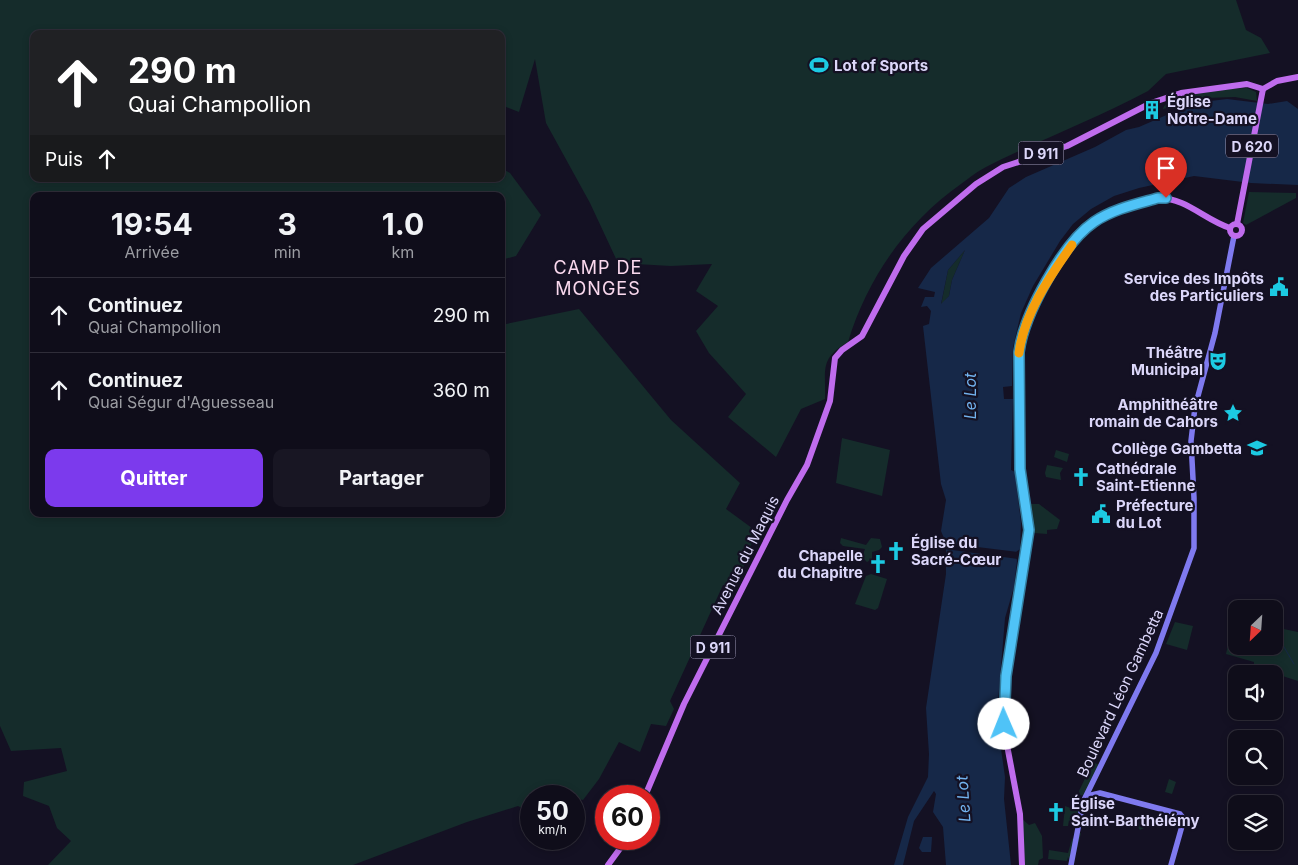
<!DOCTYPE html>
<html lang="fr">
<head>
<meta charset="utf-8">
<style>
	:root { --surface:#0f0d1a; --page:#181623; --text:#f1f3f6; --muted:#9b9ca2; --line:#2f2d39; --accent:#7c3aed }
	body { margin:0; font-family:Inter,sans-serif; background:var(--page); color:var(--text); height:100vh; display:flex; flex-direction:column; font-size:19px; white-space:nowrap }
	* { box-sizing:border-box; margin:0 }
	p { font-size:16px; color:var(--muted) }
	.icon { flex:none; width:28px; height:28px; fill:none; stroke:currentColor; stroke-width:2; stroke-linecap:round; stroke-linejoin:round }
	.map { position:relative; flex:1; overflow:hidden }
	.side { position:absolute; left:30px; top:192px; width:475px; height:325px; display:flex; flex-direction:column; background:var(--surface); border-radius:10px; box-shadow:0 2px 8px #0003,0 0 0 1px var(--line) }
	.side>* { flex:none }
	.banner { position:absolute; left:30px; top:30px; width:475px; height:152px; border-radius:10px; box-shadow:0 2px 8px #0003,0 0 0 1px var(--line); background:#202124; color:#fff; overflow:hidden }
	.needle { width:32px; rotate:205deg }
	.buttons { position:absolute; left:1228px; top:600px; display:grid; gap:10px }
	.buttons a { display:grid; place-items:center; width:55px; height:55px; border-radius:10px; background:var(--surface); box-shadow:0 2px 8px #0003,0 0 0 1px var(--line); font-size:25px }
	.speed { position:absolute; left:520px; top:785px; display:flex; gap:10px; font-size:25px; font-weight:700; text-align:center }
	.speed>* { display:grid; place-content:center; width:65px; height:65px; border-radius:50%; background:var(--surface); box-shadow:0 2px 8px #0003,0 0 0 1px var(--line); line-height:1 }
	.speed small { font-size:12px; font-weight:400 }
	.speed .limit { border:8px solid #d22; background:#fff; color:#111 }
	.pin { position:absolute; display:grid; place-items:center; width:42px; height:42px; color:#fff; margin:-51px -21px; border-radius:50% 50% 50% 0; rotate:-45deg; box-shadow:0 0 5px #0007 }
	.pin .icon { rotate:45deg }
	.me { position:absolute; width:55px; margin:-28px; rotate:359deg; stroke-linejoin:round; filter:drop-shadow(0 0 4px #0008) }
	.turn { display:flex; align-items:center; gap:18px; height:105px; padding:0 15px; font-size:22px }
	.turn .icon { width:65px; height:65px; stroke-width:2.5 }
	.turn b { display:block; font-size:35px; line-height:42px }
	.then { display:flex; align-items:center; height:48px; padding:0 15px; background:#0003; gap:10px; font-size:19px }
	.eta { display:flex; justify-content:space-evenly; align-items:center; height:85px; text-align:center }
	.eta b { font-size:30px; font-weight:700; line-height:35px }
	.cta { display:flex; gap:10px; margin-top:auto; padding:10px 15px }
	.cta a { flex:1; height:58px; border-radius:10px; background:var(--accent); color:#fff; font-size:20px; font-weight:700; line-height:58px; text-align:center }
	.cta a+a { background:var(--page); color:var(--text) }
	ul { padding:0; list-style:none }
	li { display:flex; align-items:center; gap:15px; height:75px; padding:0 15px; border-top:1px solid var(--line) }
	li div { flex:1 }
	li b { display:block; font-size:19px }
	li em { font-style:normal }
	.map>svg:first-child { display:block }
	.green { fill:#152c2b }
	.water { fill:#162848; fill-rule:evenodd }
	.pier { fill:#141123 }
	.lines { fill:none; stroke-linecap:round; stroke-linejoin:round }
	.stream { stroke:#162848; stroke-width:1 }
	.secondary { stroke:#7f7aef; stroke-width:5.5 }
	.primary { stroke:#bf6ced; stroke-width:6 }
	.route-casing { stroke:#337fa1; stroke-width:12 }
	.route { stroke:#4fc3f7; stroke-width:9 }
	.slow { stroke:#f59e0b; stroke-width:9 }
	.labels { text-anchor:middle; dominant-baseline:central; stroke-width:4.5; stroke-linejoin:round; paint-order:stroke }
	.shield { fill:#141123; stroke:#a09cba; stroke-width:1 }
	.shield-label { font-size:14px; font-weight:bold; fill:#dcd7fa }
	.poi-label { font-size:15px; font-weight:bold; fill:#dcd7fa; stroke:#141123; text-anchor:start }
	.street-label { font-size:15px; fill:#dcd7fa; stroke:#141123 }
	.water-label { font-size:16px; font-style:italic; fill:#72b2ee; stroke:#141123 }
	.quarter-label { font-size:18px; letter-spacing:1px; fill:#fad9ee; stroke:#141123 }
</style>
</head>
<body>
<div class="map">
<svg width="1298" height="865" viewBox="0 0 1298 865">
	<rect width="100%" height="100%" fill="#141123"/>
	<g class="green">
		<path d="M0,0h1236l10,30 15,8 9,15 -104,21 -18,17c-52,28 -109,49 -162,76 -8,4 -17,11 -25,17 -55,39 -93,93 -113,158 -29,17 -22,27 -23,57l-24,10 -25,48 -48,-40 18,-23 -37,-41 -13,-22 22,-25 -22,-15 16,-27 -41,2 -53,-3 -28,-60 -44,-80 -11,-64 -16,53 -18,-7v-71h-467v145h467v-11l9,5 31,42 -25,41 -15,4v-64h-467v318h467v-189l78,-16 92,111 69,63 -14,26 30,22 -20,58 -13,-4 -53,116 4,8 -8,17 -15,-2 -11,28 -21,-10 -20,37 -16,21 -31,-7 -4,3h-17l-1,16 -12,-6 -51,16 -114,43h-305l23,-24 -14,-13 -8,-22 -26,-10 1,-14 43,-11 -6,-23 -50,3 -11,-25z"/>
		<path d="M1247,88l9,4 1,9 -22,-4 -30,1 -42,11c5,-17 67,-20 84,-21z"/>
		<path d="M1249,192l47,1v5l-50,27 -3,-2z"/>
		<path d="M965,250l-13,30 -3,16 -8,9 7,-35z"/>
		<path d="M842,438l48,12 -8,46 -46,-13z"/>
		<path d="M1056,450l13,4 -2,8 -13,-5z"/>
		<path d="M1047,465l16,3 -3,5 1,7 -15,-3 -1,-4z"/>
		<path d="M1029,504h10l21,16 -3,9 -10,1v4l-13,-1z"/>
		<path d="M841,538l25,7 5,-7 9,1 2,8 -3,3 -7,2v7l-5,3 -5,-5 3,-8 -22,-3 -3,-3z"/>
		<path d="M871,574l16,5 -9,29 -3,2 -20,-6 11,-28z"/>
		<path d="M1175,622l18,4 -6,24 -21,-6z"/>
		<path d="M1274,627l24,5v49l-44,-14v-5l-28,-8 2,-9 29,10 2,-9h15z"/>
		<path d="M1095,763l4,2 -15,31 -4,-1 -1,-4 12,-25z"/>
		<path d="M1169,779l7,3 -4,12 -7,-2z"/>
		<path d="M1088,798l-7,31 -4,1 -8,-10 -1,6h-5l2,-20 8,3 4,-9 5,2z"/>
		<path d="M1141,814l6,1 -3,5 2,7 -6,3 -4,-5 5,-6z"/>
		<path d="M1022,819l7,6 6,-2 7,13 1,22 -4,2 -1,5h-13z"/>
		<path d="M1081,833l-7,28h-4l-2,-4 -1,4 -19,-2 1,-9 19,3 4,-14z"/>
	</g>
	<g class="water">
		<path d="M1227,99l41,5 19,-3 11,8v76l-47,-2 -57,-7 -55,12 -25,8 -23,13 -18,15 -13,17 -27,45 -12,27 -8,34 -1,39 -9,1 1,12h9l-2,71 4,2 6,51 -1,26 -4,3 1,9 -3,26 -9,31 -7,84v26l7,49 -1,22 7,66h-65l-3,-38 -10,-15 3,-18 -2,-3 -20,30 -11,44h-9l14,-48 20,-40 1,-23 -3,-46 20,-134v-31l-5,-12 5,-31 -5,-16 -18,-158 6,-2 2,-13 -4,-5 -6,1 4,-10h9l1,-5 -17,-4 13,-20 58,-50 20,-30 17,-11 69,-30 31,-17 13,-3 55,-24zM965,250l-13,30 -3,16 -8,8 7,-34z"/>
		<path d="M923,837h9l-1,15h-9l-3,-4z"/>
	</g>
	<path class="pier" d="M945,543l73,9v7l-73,-10z"/>
	<g class="lines">
		<path class="stream" d="M1281,637v5l13,22"/>
		<g class="secondary">
			<path d="M1087,796l13,-3 80,21 4,5 -13,46"/>
			<path d="M1071,865l12,-63 73,-149 38,-105v-50l-3,-57 4,-34 20,-74 19,-97"/>
		</g>
		<g class="primary">
			<path d="M1263,89l14,-8 21,-4"/>
			<circle cx="1236" cy="230" r="6"/>
			<path d="M1237,224l26,-135"/>
			<path d="M645,796l39,-92 103,-204 20,-35 23,-64 5,-43 7,-8 20,-14 42,-80 19,-27 53,-45 27,-17 64,-21 84,-43 30,-10 66,-9 16,5"/>
			<path d="M608,865l19,-26"/>
			<path d="M1022,865l-2,-51 -13,-69 -3,-32 2,-37 23,-146 -9,-61 -1,-117c5,-35 46,-110 75,-130 19,-13 43,-18 65,-24 27,0 46,22 71,30"/>
		</g>
	</g>
	<g class="lines">
		<g class="route-casing">
			<path id="route" d="M1004,724l2,-48 23,-146 -9,-61 -1,-117c5,-38 44,-109 75,-130 19,-13 43,-18 64,-24h8"/>
		</g>
		<use href="#route" class="route"/>
		<path class="slow" d="M1019,353c5,-39 31,-77 53,-108"/>
	</g>
	<defs>
		<g id="stadium-bare" transform="scale(1.5)"><path d="M0-5a6.5 5 0 1 0 0 10a6.5 5 0 1 0 0-10ZM-3.5-1.8h7v3.6h-7Z" fill="#1ccae2" stroke="#141123" stroke-width="2.5" paint-order="stroke"/></g>
		<g id="building-bare" transform="scale(1.5)"><path d="M-4-6H4V6H1V3H-1V6H-4ZM-2.5-4.3h1.7v1.8h-1.7ZM.8-4.3h1.7v1.8H.8ZM-2.5-1h1.7V.8h-1.7ZM.8-1h1.7V.8H.8Z" fill="#1ccae2" stroke="#141123" stroke-width="2.5" paint-order="stroke"/></g>
		<g id="civic-bare" transform="scale(1.5)"><path d="M-.6-6.5H3V-4.5H.6V-3L4-1V1h2V6H-6V1h2V-1L-.6-3ZM-1.2 2.5V6h2.4V2.5Z" fill="#1ccae2" stroke="#141123" stroke-width="2.5" paint-order="stroke"/></g>
		<g id="theatre-bare" transform="scale(1.5)"><path d="M-5-5.5Q0-4 5-5.5V0Q5 5 0 6Q-5 5-5 0ZM-3.3-2.5H-1v1.5H-3.3ZM1-2.5H3.3v1.5H1ZM-2.8 1Q0 5.5 2.8 1Z" fill="#1ccae2" stroke="#141123" stroke-width="2.5" paint-order="stroke"/></g>
		<g id="sight-bare" transform="scale(1.5)"><path d="M0-6L1.8-2.2L6-1.7L2.9 1.2L3.7 5.4L0 3.3L-3.7 5.4L-2.9 1.2L-6-1.7L-1.8-2.2Z" fill="#1ccae2" stroke="#141123" stroke-width="2.5" paint-order="stroke"/></g>
		<g id="school-bare" transform="scale(1.5)"><path d="M0-5L7-2L0 1L-7-2ZM-4 1L0 2.5L4 1V4Q0 6-4 4Z" fill="#1ccae2" stroke="#141123" stroke-width="2.5" paint-order="stroke"/></g>
		<g id="church-bare" transform="scale(1.5)"><path d="M-1.2-6h2.4v3.5h3.3v2.4h-3.3V6h-2.4V-.1h-3.3v-2.4h3.3Z" fill="#1ccae2" stroke="#141123" stroke-width="2.5" paint-order="stroke"/></g>
	</defs>
	<g fill-rule="evenodd">
		<use href="#stadium-bare" x="819" y="65"/>
		<use href="#building-bare" x="1152" y="110"/>
		<use href="#civic-bare" x="1279" y="287"/>
		<use href="#theatre-bare" x="1218" y="361"/>
		<use href="#sight-bare" x="1233" y="413"/>
		<use href="#school-bare" x="1257" y="448"/>
		<use href="#church-bare" x="1081" y="477"/>
		<use href="#civic-bare" x="1101" y="514"/>
		<use href="#church-bare" x="896" y="551"/>
		<use href="#church-bare" x="878" y="564"/>
		<use href="#church-bare" x="1056" y="812"/>
	</g>
	<g class="labels">
		<g class="shield">
			<rect x="1226" y="134.5" width="52" height="23" rx="4"/>
			<rect x="1018.5" y="141.5" width="45" height="23" rx="4"/>
			<rect x="690.5" y="635.5" width="45" height="23" rx="4"/>
		</g>
		<g class="shield-label">
			<text x="1252" y="146">D 620</text>
			<text x="1041" y="153">D 911</text>
			<text x="713" y="647">D 911</text>
		</g>
		<g class="poi-label">
			<text x="834" y="65">Lot of Sports</text>
			<text x="1167" y="101">Église<tspan x="1167" dy="17">Notre-Dame</tspan></text>
			<text x="1264" y="278" text-anchor="end">Service des Impôts<tspan x="1264" dy="17">des Particuliers</tspan></text>
			<text x="1203" y="352" text-anchor="end">Théâtre<tspan x="1203" dy="17">Municipal</tspan></text>
			<text x="1218" y="404" text-anchor="end">Amphithéâtre<tspan x="1218" dy="17">romain de Cahors</tspan></text>
			<text x="1242" y="448" text-anchor="end">Collège Gambetta</text>
			<text x="1096" y="468">Cathédrale<tspan x="1096" dy="17">Saint-Etienne</tspan></text>
			<text x="1116" y="505">Préfecture<tspan x="1116" dy="17">du Lot</tspan></text>
			<text x="911" y="542">Église du<tspan x="911" dy="17">Sacré-Cœur</tspan></text>
			<text x="863" y="555" text-anchor="end">Chapelle<tspan x="863" dy="17">du Chapitre</tspan></text>
			<text x="1071" y="803">Église<tspan x="1071" dy="17">Saint-Barthélémy</tspan></text>
		</g>
		<g class="street-label">
			<text transform="translate(745 555) rotate(-63)">Avenue du Maquis</text>
			<text transform="translate(1120 693) rotate(-65)">Boulevard Léon Gambetta</text>
		</g>
		<g class="water-label">
			<text transform="translate(970 396) rotate(-90)">Le Lot</text>
			<text transform="translate(963 799) rotate(-94)">Le Lot</text>
		</g>
		<g class="quarter-label">
			<text x="598" y="267">CAMP DE<tspan x="598" dy="21">MONGES</tspan></text>
		</g>
	</g>
</svg>
<div class="buttons">
<a><svg class="needle" viewBox="-14 -14 28 28"><path d="M0-13l5 13h-10z" fill="#e53935"/><path d="M0 13l5-13h-10z" fill="#9b9ca2"/></svg></a>
<a><svg class="icon" aria-label="sound" viewBox="0 0 24 24"><path d="M4 9h4l5-4v14l-5-4H4zM17 9q2 3 0 6"/></svg></a>
<a><svg class="icon" aria-label="search" viewBox="0 0 24 24"><circle cx="10" cy="10" r="6"/><path d="M15 15l6 6"/></svg></a>
<a><svg class="icon" aria-label="layers" viewBox="0 0 24 24"><path d="M12 4l9 5-9 5-9-5zM3 14l9 5 9-5"/></svg></a>
</div>
<div class="speed"><div>50<small>km/h</small></div><div class="limit">60</div></div>
<div class="pin" style="left:1166px;top:198px;background:#d93025"><svg class="icon" aria-label="arrive" viewBox="0 0 24 24"><path d="M6 21V4h12l-3 4 3 4H6"/></svg></div>
<svg class="me" style="left:1004px;top:724px" viewBox="-20 -20 40 40"><circle r="19" fill="#fff"/><path d="M0-13L10 11 0 6-10 11z" fill="#4fc3f7"/></svg>
<div class="banner">
<div class="turn"><svg class="icon" aria-label="ahead" viewBox="0 0 24 24"><path d="M12 20V5M6 11l6-6 6 6"/></svg><div><b>290 m</b>Quai Champollion</div></div>
<div class="then">Puis<svg class="icon" aria-label="ahead" viewBox="0 0 24 24"><path d="M12 20V5M6 11l6-6 6 6"/></svg></div>
</div>
<section class="side">
<div class="eta">
<div><b>19:54</b><p>Arrivée</p></div>
<div><b>3</b><p>min</p></div>
<div><b>1.0</b><p>km</p></div>
</div>
<ul>
<li><svg class="icon" aria-label="ahead" viewBox="0 0 24 24"><path d="M12 20V5M6 11l6-6 6 6"/></svg><div><b>Continuez</b><p>Quai Champollion</p></div><em>290 m</em></li>
<li><svg class="icon" aria-label="ahead" viewBox="0 0 24 24"><path d="M12 20V5M6 11l6-6 6 6"/></svg><div><b>Continuez</b><p>Quai Ségur d'Aguesseau</p></div><em>360 m</em></li>
</ul>
<div class="cta"><a>Quitter</a><a>Partager</a></div>
</section>
</div>
</body>
</html>
